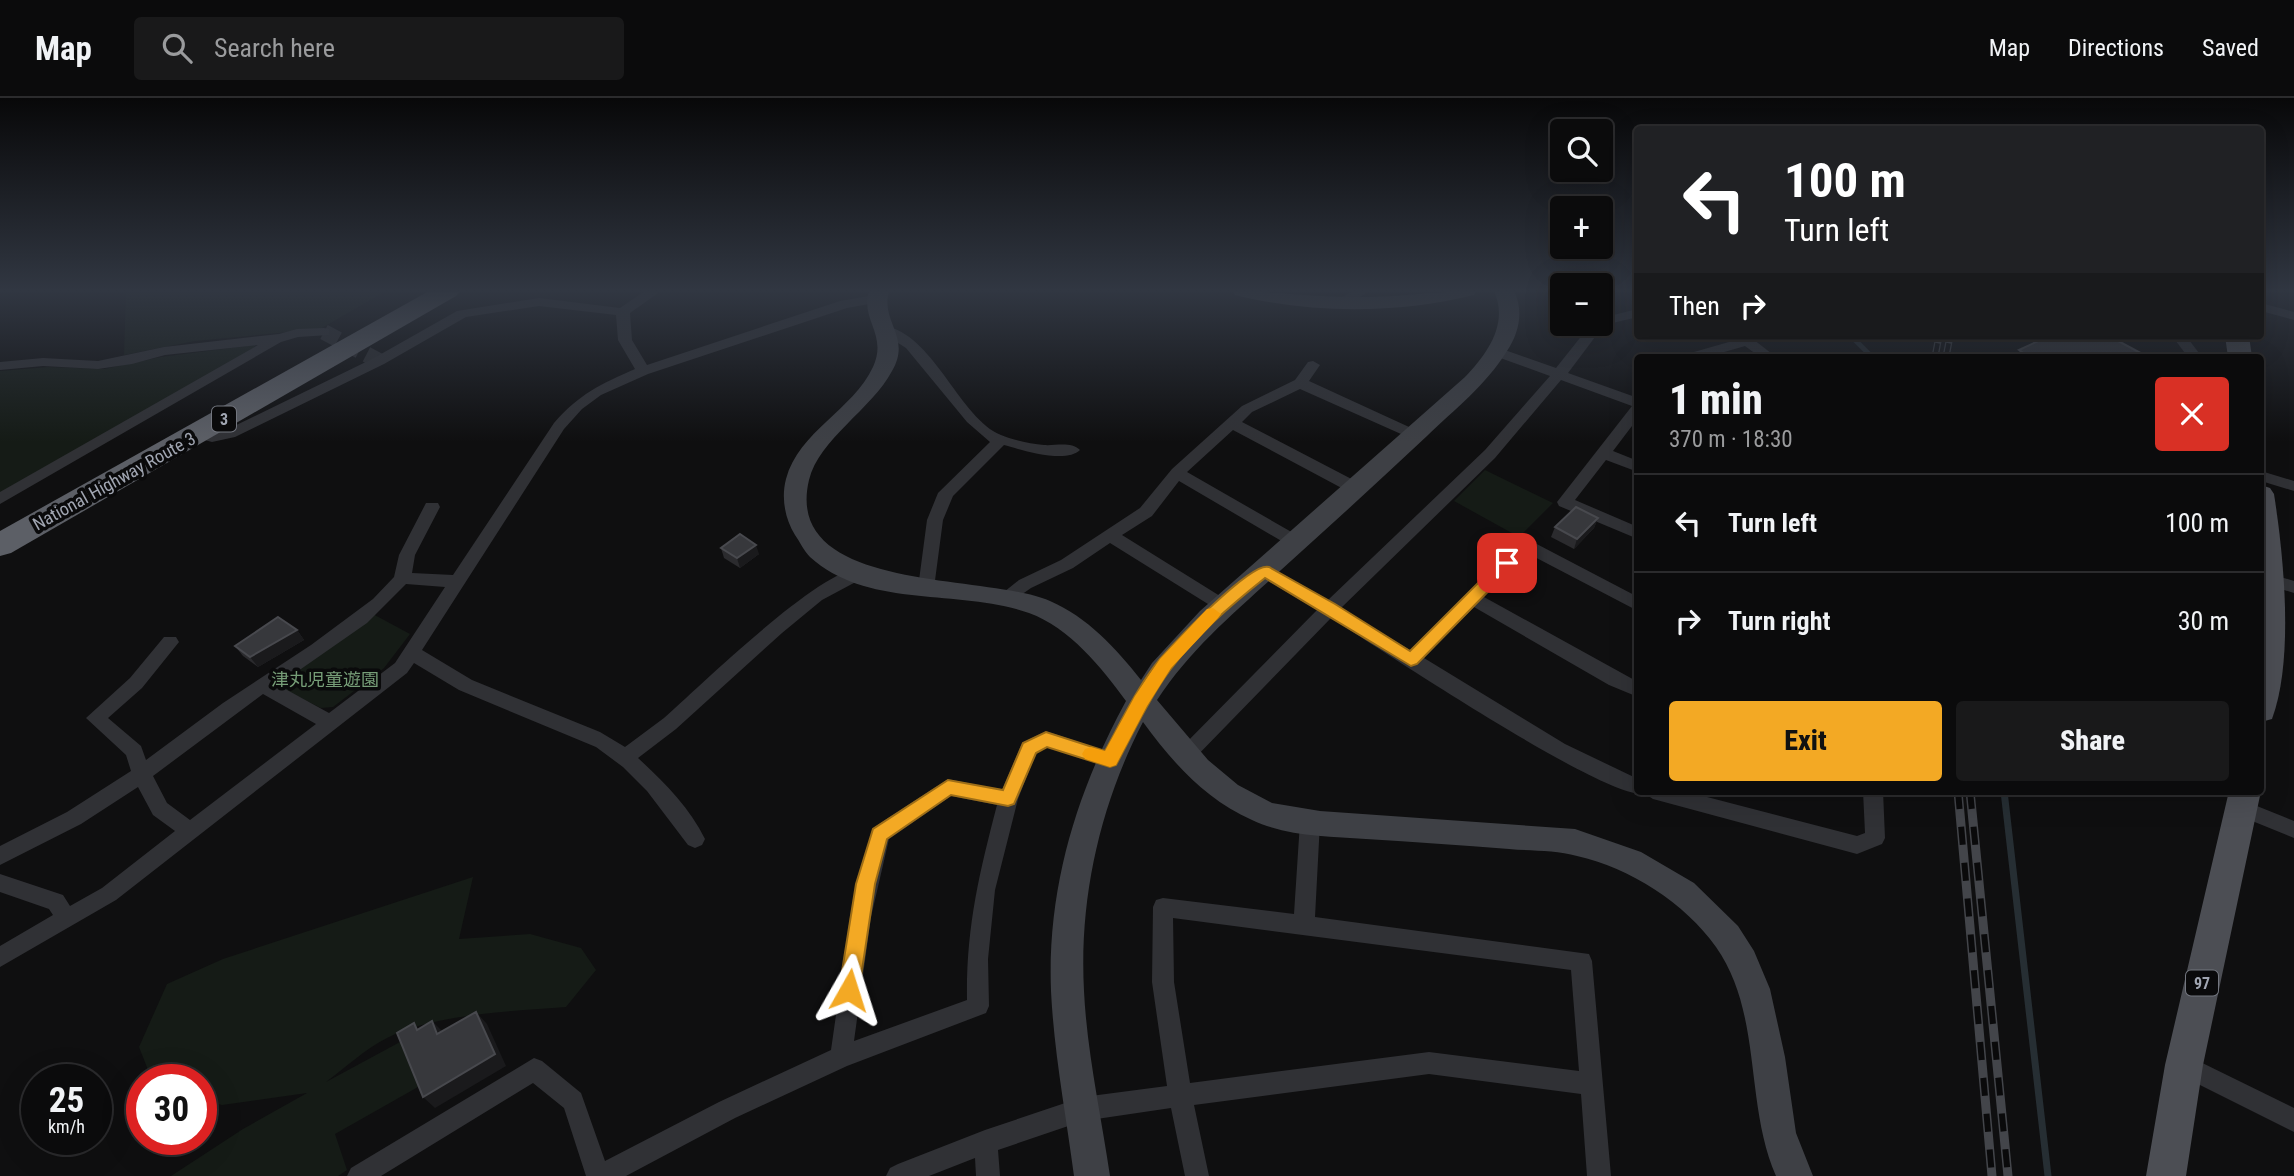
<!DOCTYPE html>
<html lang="en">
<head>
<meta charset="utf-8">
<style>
	:root { --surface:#0b0b0c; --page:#19191a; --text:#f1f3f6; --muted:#9a9b9d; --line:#2b2b2d; --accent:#f3a924 }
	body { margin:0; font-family:"Roboto Condensed","Noto Sans JP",sans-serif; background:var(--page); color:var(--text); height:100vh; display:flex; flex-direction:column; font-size:26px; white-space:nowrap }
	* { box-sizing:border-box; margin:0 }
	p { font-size:23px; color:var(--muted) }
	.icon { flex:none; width:38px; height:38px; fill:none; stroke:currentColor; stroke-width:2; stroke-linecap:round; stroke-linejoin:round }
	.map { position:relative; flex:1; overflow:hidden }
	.drawer { position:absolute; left:1634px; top:256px; width:630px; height:441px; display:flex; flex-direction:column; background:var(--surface); border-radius:7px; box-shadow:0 7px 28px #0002,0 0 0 2px var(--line) }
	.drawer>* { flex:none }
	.banner { position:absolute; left:1634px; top:28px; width:630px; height:214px; border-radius:7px; box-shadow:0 7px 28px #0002,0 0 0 2px var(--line); background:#202124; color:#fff; overflow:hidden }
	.buttons { position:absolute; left:1550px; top:21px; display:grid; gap:14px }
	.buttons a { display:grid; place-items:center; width:63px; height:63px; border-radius:7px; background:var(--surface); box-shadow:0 7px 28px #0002,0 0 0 2px var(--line); font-size:35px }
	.speed { position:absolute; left:21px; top:966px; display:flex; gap:14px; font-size:35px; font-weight:700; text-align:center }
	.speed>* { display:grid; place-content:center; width:91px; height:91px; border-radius:50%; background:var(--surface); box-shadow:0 7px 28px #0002,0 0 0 2px var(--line); line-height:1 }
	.speed small { font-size:18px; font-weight:400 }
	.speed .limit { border:10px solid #d22; background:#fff; color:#111 }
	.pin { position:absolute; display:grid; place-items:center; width:60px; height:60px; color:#fff; margin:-30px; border-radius:14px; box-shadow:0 4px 10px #0006 }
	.me { position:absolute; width:77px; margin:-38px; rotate:6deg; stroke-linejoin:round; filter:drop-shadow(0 0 5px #0008) }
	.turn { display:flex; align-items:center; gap:24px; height:147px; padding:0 35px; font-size:32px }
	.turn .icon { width:91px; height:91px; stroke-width:2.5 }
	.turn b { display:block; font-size:49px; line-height:60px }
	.then { display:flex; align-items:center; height:66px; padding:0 35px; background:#0003; gap:14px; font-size:26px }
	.round { display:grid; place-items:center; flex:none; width:74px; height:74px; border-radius:7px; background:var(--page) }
	.overview { display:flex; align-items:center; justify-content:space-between; height:119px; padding:0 35px }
	h1 { font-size:42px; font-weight:800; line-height:52px }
	.button { display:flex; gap:14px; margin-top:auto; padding:14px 35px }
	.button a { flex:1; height:80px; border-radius:7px; background:var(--accent); color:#111; font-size:28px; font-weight:800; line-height:80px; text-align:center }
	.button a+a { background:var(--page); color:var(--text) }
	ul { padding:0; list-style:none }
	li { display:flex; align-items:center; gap:21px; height:98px; padding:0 35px; border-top:2px solid var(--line) }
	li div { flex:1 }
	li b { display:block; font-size:26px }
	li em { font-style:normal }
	header { display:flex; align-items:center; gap:42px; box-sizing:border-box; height:98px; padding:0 35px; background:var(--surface); border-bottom:2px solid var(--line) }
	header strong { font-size:33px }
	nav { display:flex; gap:38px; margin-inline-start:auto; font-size:24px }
	.search { width:490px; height:63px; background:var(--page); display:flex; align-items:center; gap:18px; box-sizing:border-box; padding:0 24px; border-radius:7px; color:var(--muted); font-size:26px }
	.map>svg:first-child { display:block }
	.green { fill:#151b16 }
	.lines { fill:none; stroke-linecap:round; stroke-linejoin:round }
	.stream-far1 { stroke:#262e33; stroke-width:5 }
	.stream { stroke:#262e33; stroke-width:7 }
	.street-tunnel { stroke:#2c2d30; stroke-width:16; stroke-dasharray:16 8; stroke-linecap:butt }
	.street { fill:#303135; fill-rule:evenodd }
	.secondary { fill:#3e4045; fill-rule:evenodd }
	.primary { fill:#4c4e54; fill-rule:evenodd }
	.highway { fill:#5c5f66; fill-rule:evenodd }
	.rail-far1-casing { stroke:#43454a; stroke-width:7 }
	.rail-casing { stroke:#43454a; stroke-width:9 }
	.rail-far1 { stroke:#0a0a0b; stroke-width:4.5; stroke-dasharray:14; stroke-linecap:butt }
	.rail { stroke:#0a0a0b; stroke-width:6; stroke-dasharray:18; stroke-linecap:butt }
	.wall { fill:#2b2b2e }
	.shaded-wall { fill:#1a1a1c }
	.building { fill:#37383c; stroke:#48494e; stroke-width:2 }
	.route { fill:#f3a924; stroke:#9e6e17; stroke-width:2 }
	.slow { fill:#f59e0b }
	.labels { text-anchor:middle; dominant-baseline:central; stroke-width:7; stroke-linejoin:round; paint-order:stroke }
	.shield { fill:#0a0a0b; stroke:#73767f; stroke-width:2 }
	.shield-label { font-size:16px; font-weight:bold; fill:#a0a5b1 }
	.street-label { font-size:18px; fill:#a0a5b1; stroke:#0a0a0b }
	.park-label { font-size:18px; fill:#769d77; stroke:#0a0a0b }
</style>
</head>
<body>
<header>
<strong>Map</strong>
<div class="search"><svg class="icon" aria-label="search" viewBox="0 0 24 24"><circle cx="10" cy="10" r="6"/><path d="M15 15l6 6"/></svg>Search here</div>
<nav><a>Map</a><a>Directions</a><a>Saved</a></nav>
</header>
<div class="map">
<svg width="2294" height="1078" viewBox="0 0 2294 1078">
	<rect width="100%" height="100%" fill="#0f0f10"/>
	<g class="green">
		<path d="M126,193h260l-66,38 -125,12 -71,14z"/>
		<path d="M254,247l2,4 -256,146v-124l48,-4 56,2 57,-12z"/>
		<path d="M1485,372l68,33 -34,34 -65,-36z"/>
		<path d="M371,515l39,21 -26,34 -51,39 -12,1 -48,-24z"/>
		<path d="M473,779l-14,62 71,-5 51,14 15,22 -30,37c-53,4 -133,7 -179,31 -22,11 -42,30 -61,44l74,-40 18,45 -83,47 12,36 -9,6h-167l72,-47 64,-36 -85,12 -21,-6v-19h-49l-13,-33 28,-63 56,-25z"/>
	</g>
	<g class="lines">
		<path class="stream-far1" d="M1851,238l21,21"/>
		<path class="stream" d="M2004,693l44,385"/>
		<path class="street-tunnel" d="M324,234l55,29"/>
		<g class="street">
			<path d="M645,193h16l-31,22 2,27 15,25 193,-64 35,-6 7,4 -2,3 -33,6 -199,66 -47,21 -19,14 -18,20 -142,221 50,30 128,52 25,15c13,-10 26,-19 39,-29 31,-27 166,-160 201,-149l2,4 -2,4 -43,23 -40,33 -106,96 -38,29c25,23 52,50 67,81l-3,6 -7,3 -7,-3 -41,-54 -24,-24 -27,-20 -137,-57 -45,-27 -7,10 -291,227 -116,67v-21l53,-31 -4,-6 -49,-17v-18l63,21 7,11 32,-18 73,-57 -22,-16 -15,-28 -57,37 -81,41v-19l67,-34 64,-41 -5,-16 -40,-37 44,-40 34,-41h12l3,5 -37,46 -34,30 33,28 5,14 77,-57 88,-58 62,-46 21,-22 5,-22 27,-52h12l2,4 -25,48 -3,18 41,2 101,-152c25,-29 47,-39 81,-54l-17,-29 -2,-25 -77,-9 -73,11 -82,47 -149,73 -23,5 -19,-5 -3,-3 3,-3 33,-1 148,-72 83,-47 82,-13 81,10zM406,486l39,3 -50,76 -66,50 -51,-28 89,-62zM263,596l53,30 -126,96 -23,-17 -14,-27z"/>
			<path d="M1353,193h16l-25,17h-10v-6z"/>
			<path d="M2261,205l33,9v8l-33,-9z"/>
			<path d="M1638,211v8l-34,8 -36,48 70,25v20l-25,33 25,10v11l-32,-12 -31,40 63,27v12l-79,-33 -2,-4 75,-96 -71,-26 -66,78 -154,150 69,42 109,-109h12l107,56v14l-111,-58 -43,44 154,85v15l-29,-12 -135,-78 -50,51 141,86 73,35v12h46l173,45 8,-3 -2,-42h20l2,47 -3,6 -25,10 -204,-55 -9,-6c-33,11 -271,-149 -313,-175l-140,144 -7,3 -7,-3 -2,-5 2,-5 140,-142 -59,-35 -2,-4 2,-4h12l58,33 157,-150 65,-74 -58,-21v-6h10l54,19 35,-44h10v-6z"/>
			<path d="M889,229c46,12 72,92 112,108 12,5 30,9 43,10 11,1 27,-4 36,5 -14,14 -58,0 -76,-5l-51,51 -10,24 -9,68 -8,6 -8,-6 9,-68 11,-27 52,-51 -23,-20 -61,-74 -22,-14v-6z"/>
			<path d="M324,230l5,1v6l-31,2 -17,5 -281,162v-12l258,-147 -93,10 -33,9 -34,5 -55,-3 -43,4v-8l43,-4 55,3 66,-14 115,-13 18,-5z"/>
			<path d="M1733,238h16l27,21h-16l-15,-11 -38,11h-22l2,-3 49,-14z"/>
			<path d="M2172,238h14l16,21h-14z"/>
			<path d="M1313,263l7,4 -11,16 111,51 3,3 -8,5 -5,-2 -110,-49 -48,23 -10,10 121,63 2,4 -8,5 -6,-1 -118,-63 -46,42 115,66 2,4 -2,4h-12l-111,-65 -27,35 -30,19 106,66 3,4 -3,4h-12l-106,-66 -37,25 -42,20 -17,12h-12l-3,-4 20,-16 42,-20 79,-52 32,-39 70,-63 53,-26 13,-18z"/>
			<path d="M2261,373l33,10v10l-33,-10z"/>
			<path d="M2261,473l33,10v12l-33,-10z"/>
			<path d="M1046,633l71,24 2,5 -2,5 -7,3 -62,-21 -12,6 -18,46 -23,91 -7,69 1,47 -3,7 -139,53 -112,52 -109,58h-40l-22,-68 -31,-25 -152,93h-34l4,-8 183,-110 8,3 39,32 24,68 114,-59 112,-52 19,-133 23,-89 75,-49 54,11 20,-47zM951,698l46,9c-18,69 -31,123 -30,195l-113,41 17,-124 18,-78z"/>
			<path d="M2242,702l52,21v17l-59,-24 -3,-6 3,-6z"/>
			<path d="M1310,716l7,2 3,6 -5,95 274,37 3,7 19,215h-24l-6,-82 -152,-20 -235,31 15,71h-24l-14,-68 -88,13 -85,29 2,26h-24l-1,-18 -46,18h-43l4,-8 8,-4 87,-34 98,-33 84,-11 -15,-104 1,-75 3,-7 7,-2 131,16 6,-92 3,-6zM1173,820l398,52 8,101 -150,-19 -239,31 -16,-101z"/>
			<path d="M2184,956l110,54v24l-118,-59 -3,-8 3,-8z"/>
		</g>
		<g class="secondary">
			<path d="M869,193h20c-9,31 23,46 3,80 -20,38 -73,68 -83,109 -27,114 179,93 241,121 37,16 66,47 91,79l11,-17 48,-52 265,-234c22,-23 44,-53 29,-86h20c10,20 5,42 -7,60 -21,34 -52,58 -80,85 -48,45 -97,90 -146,134 -45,41 -90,78 -124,130l51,60 30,25 34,18 48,8 255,18 66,23 53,31 44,43 16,25 16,38 15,68 11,76 17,43h-37c-32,-73 -13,-162 -60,-229 -31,-44 -86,-79 -139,-91 -21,-6 -46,-5 -68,-7 -48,-4 -95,-7 -143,-10 -38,-3 -78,-2 -114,-19 -47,-21 -79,-57 -109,-98 -43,83 -64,176 -59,269 3,62 17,123 26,185h-36c-8,-61 -20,-123 -23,-185 -4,-104 26,-200 75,-290 -25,-34 -56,-73 -97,-88 -69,-25 -160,-3 -219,-56 -6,-6 -10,-15 -15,-22 -10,-16 -14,-37 -9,-56 13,-48 67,-69 87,-112 15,-33 -13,-47 -4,-76z"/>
			<path d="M1232,193c40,0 80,6 120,6 42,1 83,-6 125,-6l-3,4c-77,19 -162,19 -239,0z"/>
		</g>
		<g class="primary">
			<path d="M2225,238h24l3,21h-24z"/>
			<path d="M2261,387l9,3 4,6c10,64 20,166 -2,225l-11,3z"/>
			<path d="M2261,692v1l-58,274 -17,111h-40l19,-111 64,-274z"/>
		</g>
		<path class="highway" d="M429,193h31l-4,5 -445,257 -11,3v-25z"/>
		<g class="rail-far1-casing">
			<g id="rail-far1">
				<path d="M1935,259l4,-21"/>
				<path d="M1946,259l4,-21"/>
			</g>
		</g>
		<g class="rail-casing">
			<g id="rail">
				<path d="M1958,693l34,385"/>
				<path d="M1970,693l38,385"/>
			</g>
		</g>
		<use href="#rail-far1" class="rail-far1"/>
		<use href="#rail" class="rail"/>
	</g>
	<g class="wall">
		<path d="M1598,420l-4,10 -20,21 -23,-12 4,-10z"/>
		<path d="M721,450l38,6 -19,14 -16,-10z"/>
		<path d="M297,532l7,10 -46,27 -15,-11 -8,-10z"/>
	</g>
	<g class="shaded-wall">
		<path d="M1598,420l-4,10 -20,21 3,-10z"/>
		<path d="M756,447l3,9 -19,14 -3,-10z"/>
		<path d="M297,532l7,10 -46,27 -8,-10z"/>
		<path d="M476,914l11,12 19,42 -71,42 -12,-11z"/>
		<path d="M432,923l12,12 -7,1z"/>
	</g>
	<g class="building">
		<path d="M2049,238h60l39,21h-127l-5,-3 6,-2 -3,-2z"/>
		<path d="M1576,409l22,11 -21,21 -22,-12z"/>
		<path d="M740,436l16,11 -19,13 -16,-10z"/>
		<path d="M278,519l19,13 -47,27 -15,-11z"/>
		<path d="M476,914l19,42 -72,43 -26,-64 17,-10 3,7 15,-9 5,13z"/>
	</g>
	<linearGradient id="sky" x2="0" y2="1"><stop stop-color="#080809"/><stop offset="0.56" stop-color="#313742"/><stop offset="1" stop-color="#313742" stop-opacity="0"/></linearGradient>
	<rect width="2294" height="344" fill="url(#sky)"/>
	<path class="route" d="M1507,459l6,2 2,4 -2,3 -96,98 -6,2 -146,-88c-34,27 -69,57 -95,92 -21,29 -37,63 -54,95l-6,2 -63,-20 -11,6 -22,51 -6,2 -57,-11 -64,44 -12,45 -16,106 -3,7 -7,3 -7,-3 -3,-7 17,-106 17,-55 75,-49 55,10 20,-47 23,-11 59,19c17,-31 33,-65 55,-92 15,-17 91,-98 109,-92l66,37 75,47 92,-92z"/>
	<path class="slow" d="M1213,510l8,6 -3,4 -47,50 -24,38 -31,59 -6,2 -25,-8 -3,-5 3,-5 6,-2 14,4 30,-55 25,-37 47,-50z"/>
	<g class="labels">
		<g class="shield">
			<rect x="212" y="308.5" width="24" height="25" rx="5"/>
			<rect x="2186" y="872.5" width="32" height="25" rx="5"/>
		</g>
		<g class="shield-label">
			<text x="224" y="321">3</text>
			<text x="2202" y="885">97</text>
		</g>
		<g class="street-label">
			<text transform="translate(114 383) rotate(-29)">National Highway Route 3</text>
		</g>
		<g class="park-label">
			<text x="325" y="581">津丸児童遊園</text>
		</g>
	</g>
</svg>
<div class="buttons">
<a><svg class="icon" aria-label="search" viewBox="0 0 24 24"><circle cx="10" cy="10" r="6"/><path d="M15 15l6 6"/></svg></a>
<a>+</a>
<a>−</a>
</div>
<div class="speed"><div>25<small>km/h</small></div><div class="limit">30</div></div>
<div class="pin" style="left:1507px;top:465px;background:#d93025"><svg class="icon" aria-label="arrive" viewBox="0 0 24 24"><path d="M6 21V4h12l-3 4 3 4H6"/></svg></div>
<svg class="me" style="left:849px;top:892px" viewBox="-20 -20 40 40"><path d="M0-17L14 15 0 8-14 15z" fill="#f3a924" stroke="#fff" stroke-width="4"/></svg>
<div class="banner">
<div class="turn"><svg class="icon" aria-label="left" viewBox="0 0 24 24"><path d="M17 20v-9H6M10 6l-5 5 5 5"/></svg><div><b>100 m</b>Turn left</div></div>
<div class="then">Then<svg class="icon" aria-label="right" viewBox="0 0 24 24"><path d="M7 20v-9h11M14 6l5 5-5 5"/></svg></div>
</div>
<section class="drawer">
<div class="overview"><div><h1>1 min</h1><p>370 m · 18:30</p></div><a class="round" style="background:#d93025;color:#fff"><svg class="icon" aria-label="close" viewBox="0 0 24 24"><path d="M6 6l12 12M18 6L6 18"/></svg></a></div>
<ul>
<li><svg class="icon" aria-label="left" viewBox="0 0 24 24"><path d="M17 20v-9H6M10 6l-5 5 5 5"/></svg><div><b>Turn left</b></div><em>100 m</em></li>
<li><svg class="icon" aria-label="right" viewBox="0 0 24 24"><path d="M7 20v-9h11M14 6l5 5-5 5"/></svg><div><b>Turn right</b></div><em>30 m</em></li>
</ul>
<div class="button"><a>Exit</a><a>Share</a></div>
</section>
</div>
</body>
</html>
